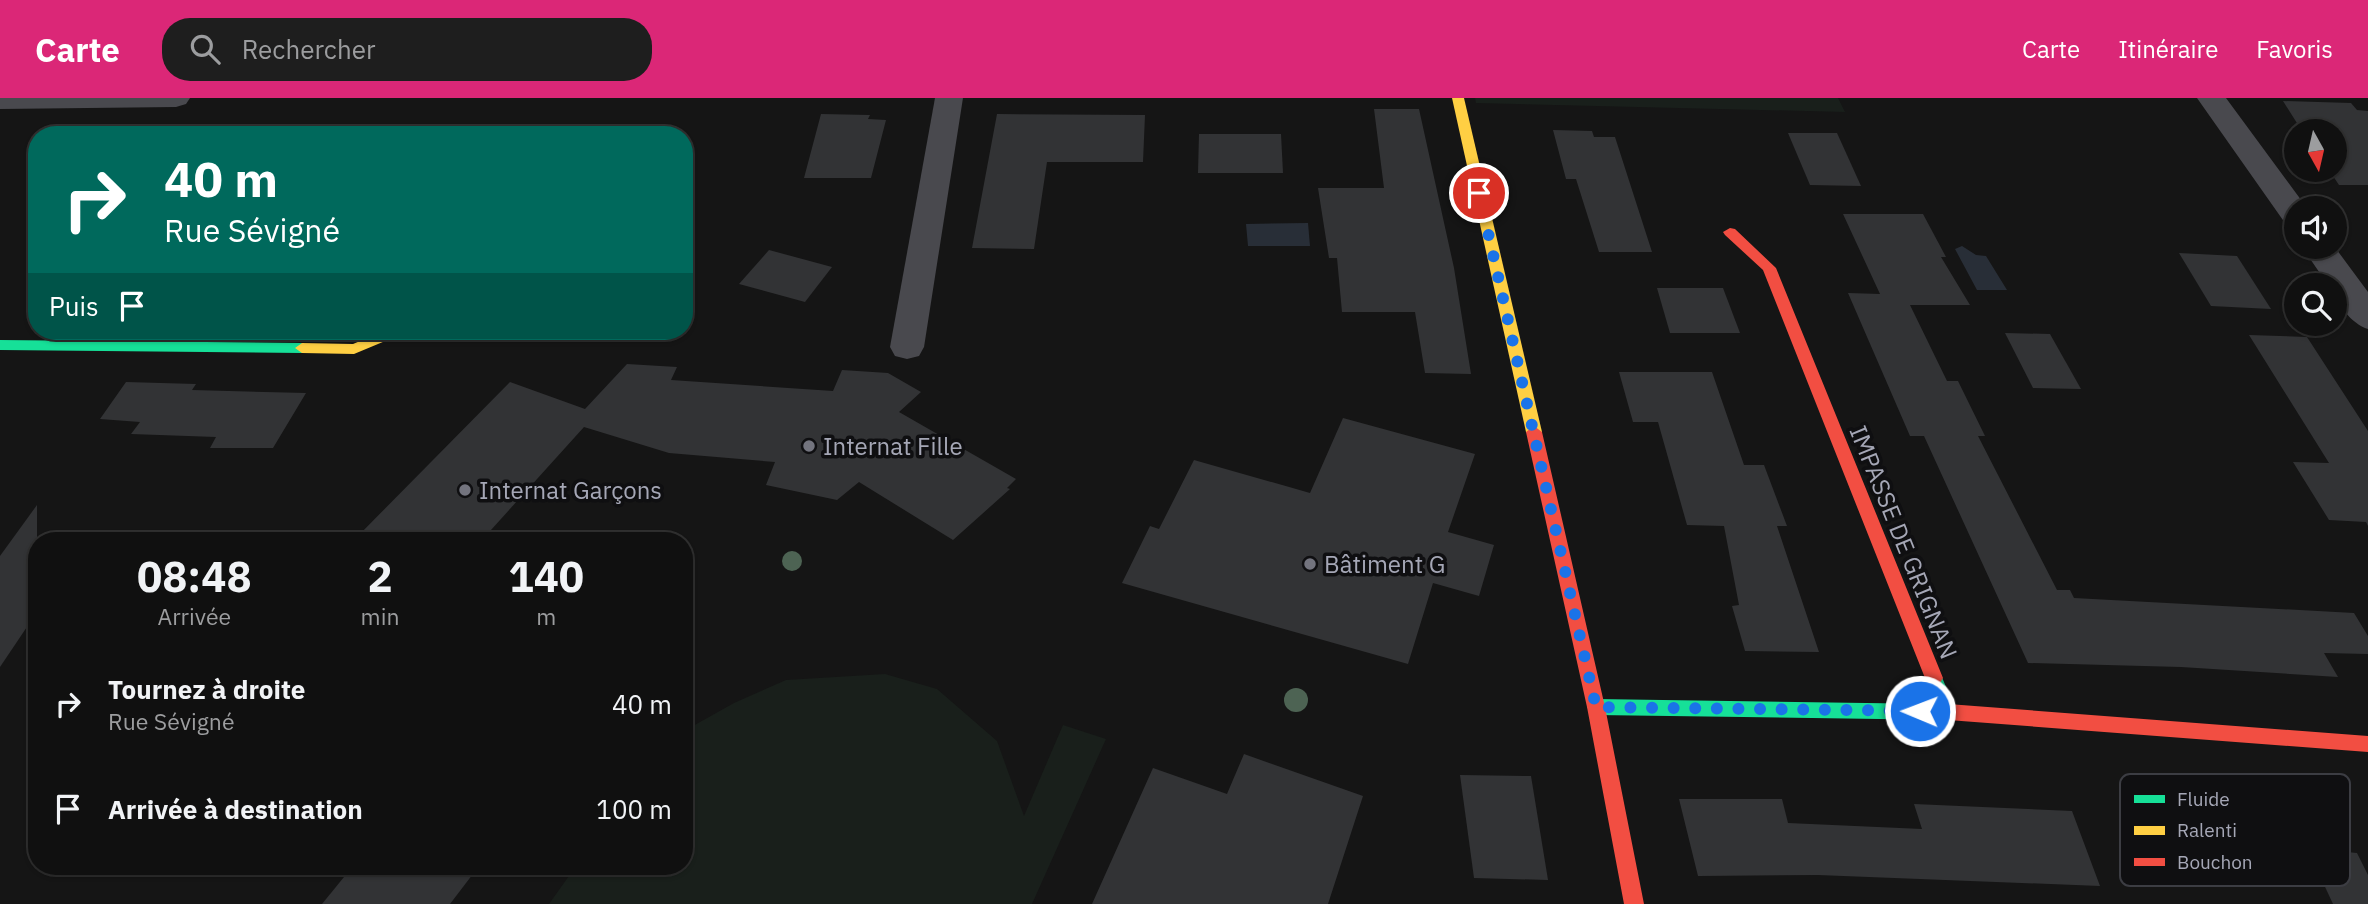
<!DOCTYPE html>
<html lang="fr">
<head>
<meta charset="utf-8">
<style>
	:root { --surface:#101010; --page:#1e1e1e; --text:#f1f3f6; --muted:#9c9d9f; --line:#303030; --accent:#db2777 }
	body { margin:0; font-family:"IBM Plex Sans",sans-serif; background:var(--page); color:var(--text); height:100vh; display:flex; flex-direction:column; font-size:26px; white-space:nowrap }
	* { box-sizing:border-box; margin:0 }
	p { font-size:23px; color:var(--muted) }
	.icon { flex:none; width:38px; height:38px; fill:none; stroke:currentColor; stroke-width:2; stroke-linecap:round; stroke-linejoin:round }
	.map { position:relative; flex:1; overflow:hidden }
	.panel { position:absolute; left:28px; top:434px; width:665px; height:343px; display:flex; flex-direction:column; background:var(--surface); border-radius:28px; box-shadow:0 2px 5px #0004,0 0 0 2px var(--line) }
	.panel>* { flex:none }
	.top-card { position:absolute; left:28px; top:28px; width:665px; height:214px; border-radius:28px; box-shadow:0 2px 5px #0004,0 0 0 2px var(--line); background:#00695c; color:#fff; overflow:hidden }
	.needle { width:46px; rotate:172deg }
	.tools { position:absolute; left:2284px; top:21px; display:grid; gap:14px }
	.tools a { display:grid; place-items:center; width:63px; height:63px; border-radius:50%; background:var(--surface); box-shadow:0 2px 5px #0004,0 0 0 2px var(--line); font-size:35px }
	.pin { position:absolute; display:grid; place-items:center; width:60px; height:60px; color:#fff; margin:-30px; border:4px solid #fff; border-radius:50%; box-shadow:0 2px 7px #0007 }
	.me { position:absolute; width:77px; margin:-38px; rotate:271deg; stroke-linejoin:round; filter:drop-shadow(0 0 5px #0008) }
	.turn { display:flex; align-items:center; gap:24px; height:147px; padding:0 21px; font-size:32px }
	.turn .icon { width:91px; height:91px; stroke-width:2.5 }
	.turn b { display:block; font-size:49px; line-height:60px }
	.then { display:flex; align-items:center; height:66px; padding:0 21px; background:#0003; gap:14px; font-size:26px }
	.eta { display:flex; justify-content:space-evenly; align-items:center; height:119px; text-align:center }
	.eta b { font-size:42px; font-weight:800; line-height:49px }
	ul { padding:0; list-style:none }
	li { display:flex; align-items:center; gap:21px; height:105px; padding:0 21px }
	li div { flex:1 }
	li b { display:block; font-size:26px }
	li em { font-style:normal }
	header { display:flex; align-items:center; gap:42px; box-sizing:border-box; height:98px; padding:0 35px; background:var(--accent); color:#fff }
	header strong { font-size:33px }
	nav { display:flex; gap:38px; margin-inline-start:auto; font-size:24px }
	.search { width:490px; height:63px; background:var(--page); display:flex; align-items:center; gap:18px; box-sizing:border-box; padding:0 24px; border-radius:28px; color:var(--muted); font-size:26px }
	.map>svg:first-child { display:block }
	.green { fill:#191f1b }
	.water { fill:#282e37 }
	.building { fill:#323335 }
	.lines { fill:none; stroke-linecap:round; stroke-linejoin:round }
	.street { fill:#49494e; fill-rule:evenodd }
	.fast { fill:#16e098; fill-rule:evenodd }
	.slow { fill:#ffcf43; fill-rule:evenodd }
	.jam { fill:#f24e42; fill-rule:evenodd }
	.tree { fill:#4d6353 }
	.route { stroke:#1a73e8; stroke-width:12; stroke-dasharray:0 21.6 }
	.poi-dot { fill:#73747e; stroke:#0f0f11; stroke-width:2.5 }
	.labels { text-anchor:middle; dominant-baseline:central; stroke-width:7; stroke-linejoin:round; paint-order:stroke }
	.poi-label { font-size:24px; fill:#a5a7b6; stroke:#0f0f11; text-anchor:start }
	.street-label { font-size:24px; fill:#a5a7b6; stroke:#0f0f11 }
	.key { fill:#0f0f11; stroke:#3c3d43; stroke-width:2 }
	.key-label { font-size:19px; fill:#a5a7b6 }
</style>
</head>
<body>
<header>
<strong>Carte</strong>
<div class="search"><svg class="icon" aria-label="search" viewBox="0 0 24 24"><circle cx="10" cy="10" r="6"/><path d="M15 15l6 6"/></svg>Rechercher</div>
<nav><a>Carte</a><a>Itinéraire</a><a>Favoris</a></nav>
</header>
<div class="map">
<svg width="2368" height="806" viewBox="0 0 2368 806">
	<rect width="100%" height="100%" fill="#151515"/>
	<g class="green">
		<path d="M1475,0h363l7,14 -369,-9z"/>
		<path d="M885,576l52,15 60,52 27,75 39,-91 43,14 -74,165h-483l27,-38h108v-135l50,-28 52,-23z"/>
	</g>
	<g class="water">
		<path d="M1308,125l2,23h-62l-2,-22z"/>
		<path d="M1962,148l14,9 10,1 21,34h-30l-22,-41z"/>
	</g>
	<g class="building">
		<path d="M2283,3l68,2 6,7 11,1v74h-29l-10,-15h5v-39h-32z"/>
		<path d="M1374,11h45l35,159 17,106 -46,-1 -10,-61h-73l-5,-54h-8l-11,-70h66z"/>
		<path d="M821,16l49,1 -2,4 18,1 -15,58h-67z"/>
		<path d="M997,16l148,1 -2,47h-96l-13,87 -62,-1z"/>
		<path d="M1553,32l39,1 2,6h21l37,115h-53l-23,-73h-10z"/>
		<path d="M1788,35h49l24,53 -51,-1z"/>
		<path d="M1199,36h82l2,39h-85z"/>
		<path d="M1843,116h80l23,43h-5l29,48h-60l37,76h11l27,55h-7l79,154h13l4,8 280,15 14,23v18l-44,-1 14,24 -157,-10 -153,-4 -104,-227h-14l-62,-143 32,1z"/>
		<path d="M769,152l63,17 -27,35 -66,-18z"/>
		<path d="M2179,155l58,3 34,53 -60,-3z"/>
		<path d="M1657,190h66l17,45h-70z"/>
		<path d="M2005,235l45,1 31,55 -48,-1z"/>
		<path d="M2249,237l58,2 61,94v95l-2,-4 -37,-2 -36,-58 36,1z"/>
		<path d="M627,266l50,3 -6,13 162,11 9,-21 46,3 33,19 -22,20 117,67 -9,9 3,1 -57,51 -94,-58 -22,18 -71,-15 9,-23 -106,-9 -85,-26 -103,114h-128l157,-159 75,27z"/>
		<path d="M1619,274h93l32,93h20l23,61h-10l42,126 -74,-1 -13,-45 7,-1 -15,-79 -37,-1 -29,-103h-25z"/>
		<path d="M126,284l70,2 -4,6 114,3 -33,55h-63l6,-11 -85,-3 9,-12 -40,-3z"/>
		<path d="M1343,320l132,36 -27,78 46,13 -15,51 -46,-13 -25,81 -286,-81 28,-57 9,3 35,-69 116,33z"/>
		<path d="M37,407v107l-37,55v-111z"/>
		<path d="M1244,656l119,42 -35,108h-236l61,-136 74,26z"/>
		<path d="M1460,677l71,1 17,104 -74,-2z"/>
		<path d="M1679,701h103l6,24 134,6 -8,-25 158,7 28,75 -282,-11 -120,1z"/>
		<path d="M2307,750l50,5 11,22v29h-35z"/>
		<path d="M353,768h126l-29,38h-128z"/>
	</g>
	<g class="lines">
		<g class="street">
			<path d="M0,0h190l-4,6 -10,3 -176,2z"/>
			<path d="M935,0h28l-39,249 -5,9 -12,3 -12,-3 -5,-9z"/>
			<path d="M2197,0h29l81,110h-11v18l-11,-3z"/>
			<path d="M2334,148l34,46v37c-16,-5 -34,-26 -34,-44h-6l-26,-38z"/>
		</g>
		<g class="fast">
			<path d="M0,242l302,3 7,5 -7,5 -302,-3z"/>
			<path d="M1934,572l6,3 17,39 -3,6 -6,2 -352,-5 -6,-3 -3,-5 3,-5 6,-3 340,5 -11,-26 3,-5z"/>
		</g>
		<g class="slow">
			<path d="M1452,0h12l78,334 -8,6 -8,-6z"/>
			<path d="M384,233h20l-2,3 -48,20 -52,-1 -7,-5 7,-5 51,1z"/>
		</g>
		<g class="jam">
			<path d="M1730,130l5,1 41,39 167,410 -3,5 -6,3 -6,-3 -3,-5 -162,-408 -38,-35 -2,-3z"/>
			<path d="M1534,328l8,6 63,275 39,197h-20l-37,-197 -61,-275z"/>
			<path d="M1948,606l420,32v16l-420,-32 -6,-2 -3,-6 3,-6z"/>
		</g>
	</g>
	<g class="tree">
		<circle cx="792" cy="463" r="10"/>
		<circle cx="1296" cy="602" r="12"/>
	</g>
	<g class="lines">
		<path class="route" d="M1479,95l117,514 324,4"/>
	</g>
	<g class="poi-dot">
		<circle cx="809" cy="348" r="7"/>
		<circle cx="465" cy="392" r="7"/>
		<circle cx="1310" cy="466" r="7"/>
	</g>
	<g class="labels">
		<g class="poi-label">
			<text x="823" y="348">Internat Fille</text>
			<text x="479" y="392">Internat Garçons</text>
			<text x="1324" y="466">Bâtiment G</text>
		</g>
		<g class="street-label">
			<text transform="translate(1904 444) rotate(68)">IMPASSE DE GRIGNAN</text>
		</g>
	</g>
	<rect x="2120" y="676" width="230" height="112" rx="10" class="key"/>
	<rect x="2134" y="697" width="31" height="8" fill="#16e098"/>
	<rect x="2134" y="728" width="31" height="9" fill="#ffcf43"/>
	<rect x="2134" y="760" width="31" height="8" fill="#f24e42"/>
	<g class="key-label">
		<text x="2177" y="708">Fluide</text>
		<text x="2177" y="739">Ralenti</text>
		<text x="2177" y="771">Bouchon</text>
	</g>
</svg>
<div class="tools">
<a><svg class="needle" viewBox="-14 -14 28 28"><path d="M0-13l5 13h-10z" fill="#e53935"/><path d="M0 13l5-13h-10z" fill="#9c9d9f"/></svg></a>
<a><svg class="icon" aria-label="sound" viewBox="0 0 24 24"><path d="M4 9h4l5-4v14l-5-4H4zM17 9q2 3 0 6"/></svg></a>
<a><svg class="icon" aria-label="search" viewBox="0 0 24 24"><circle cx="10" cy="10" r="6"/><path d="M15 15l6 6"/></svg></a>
</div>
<div class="pin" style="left:1479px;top:95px;background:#d93025"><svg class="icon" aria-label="arrive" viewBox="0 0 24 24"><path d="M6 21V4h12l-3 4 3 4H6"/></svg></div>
<svg class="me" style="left:1920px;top:613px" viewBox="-20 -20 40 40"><circle r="17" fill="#1a73e8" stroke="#fff" stroke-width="3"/><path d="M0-11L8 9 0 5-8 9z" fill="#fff"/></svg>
<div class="top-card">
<div class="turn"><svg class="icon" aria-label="right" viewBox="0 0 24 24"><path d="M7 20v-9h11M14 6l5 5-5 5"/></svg><div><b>40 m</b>Rue Sévigné</div></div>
<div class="then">Puis<svg class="icon" aria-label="arrive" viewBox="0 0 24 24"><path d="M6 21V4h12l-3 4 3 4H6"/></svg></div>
</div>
<section class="panel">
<div class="eta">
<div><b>08:48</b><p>Arrivée</p></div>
<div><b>2</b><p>min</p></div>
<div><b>140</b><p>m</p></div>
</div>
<ul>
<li><svg class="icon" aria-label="right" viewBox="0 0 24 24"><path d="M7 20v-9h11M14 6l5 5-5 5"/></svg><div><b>Tournez à droite</b><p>Rue Sévigné</p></div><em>40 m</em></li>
<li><svg class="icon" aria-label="arrive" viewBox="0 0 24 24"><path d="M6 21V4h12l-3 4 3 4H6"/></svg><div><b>Arrivée à destination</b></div><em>100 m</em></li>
</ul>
</section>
</div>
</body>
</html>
